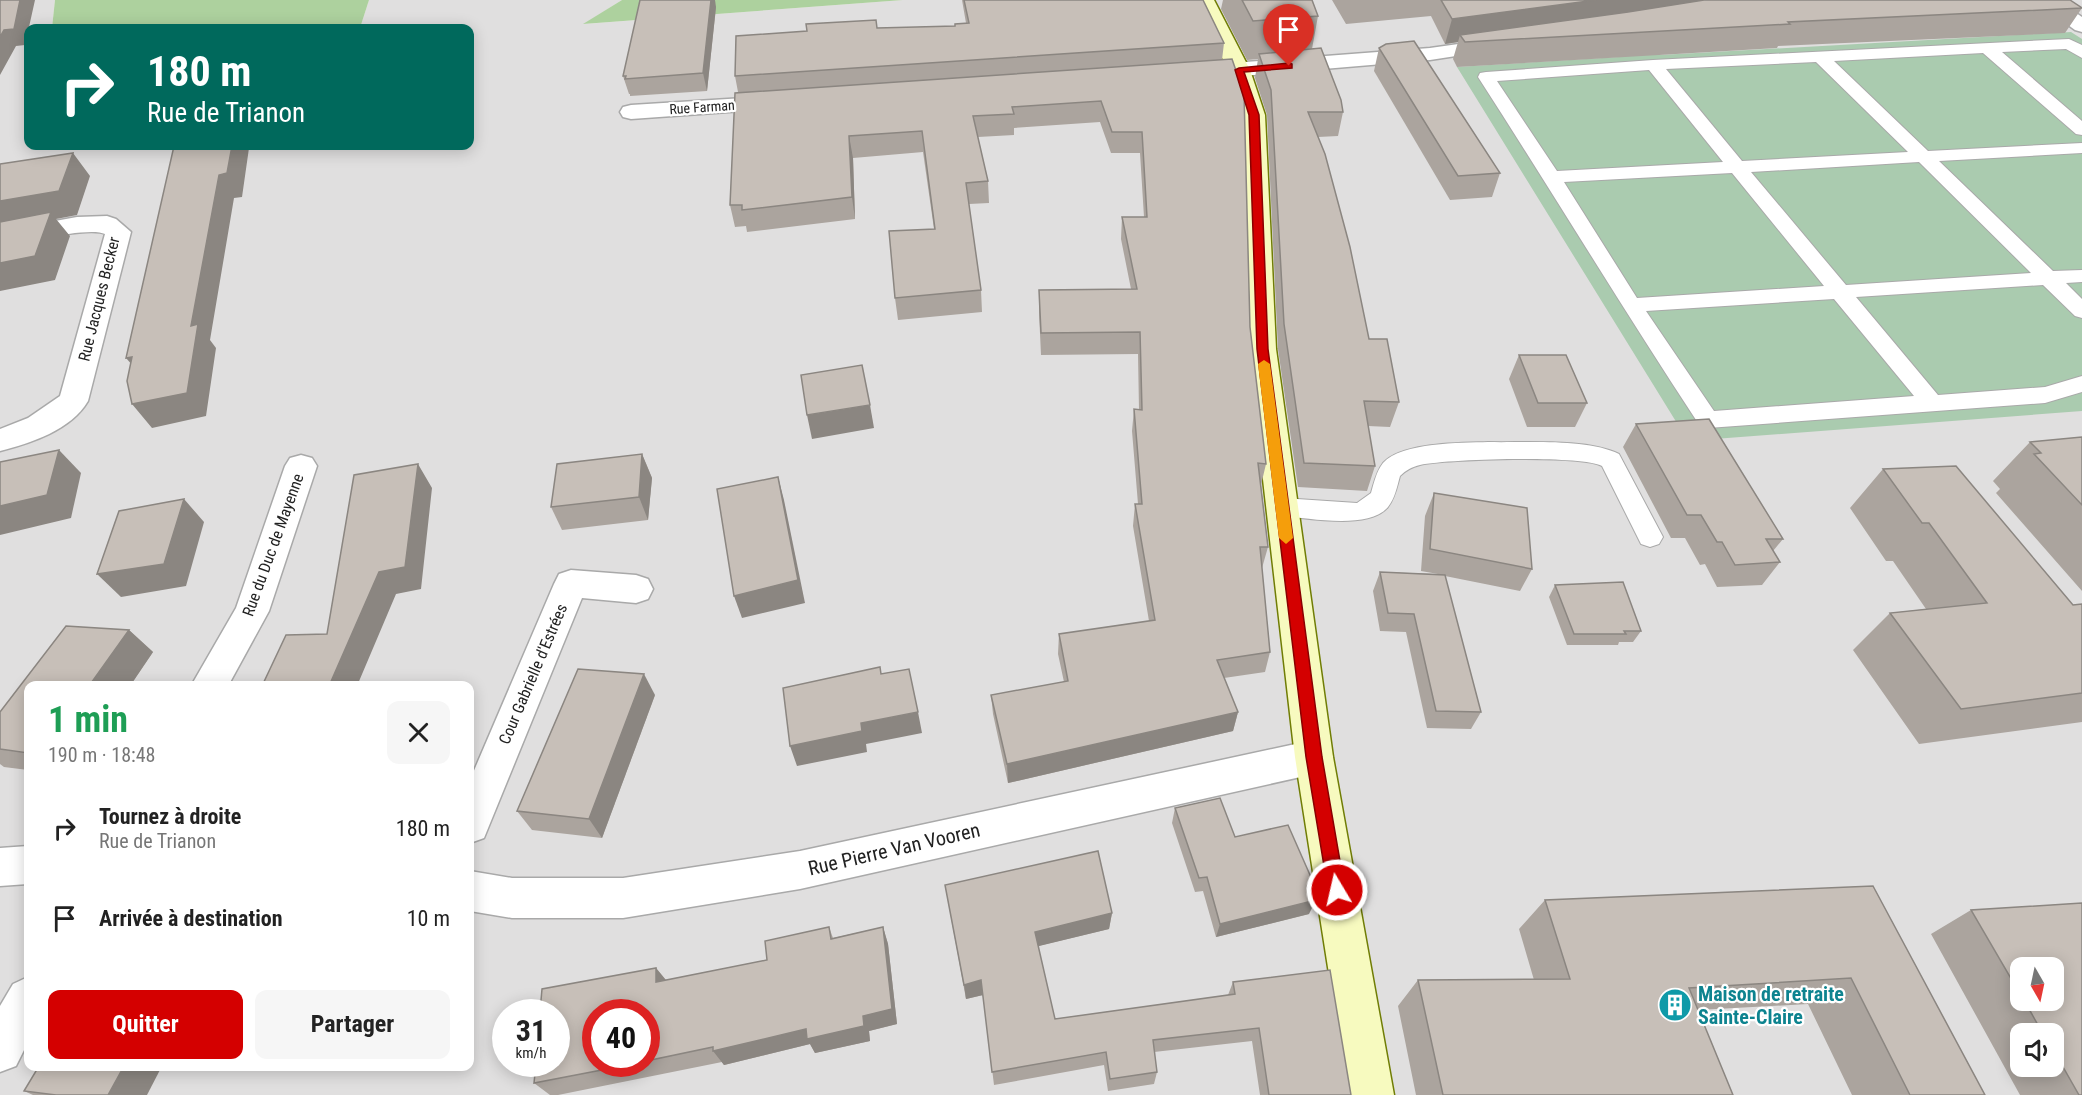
<!DOCTYPE html>
<html lang="fr">
<head>
<meta charset="utf-8">
<style>
	:root { --surface:#fff; --page:#f6f6f6; --text:#222; --muted:#767676; --accent:#d40000 }
	body { margin:0; font-family:"Roboto Condensed",sans-serif; background:var(--page); color:var(--text); height:100vh; display:flex; flex-direction:column; font-size:22px; white-space:nowrap }
	* { box-sizing:border-box; margin:0 }
	p { font-size:20px; color:var(--muted) }
	.icon { flex:none; width:33px; height:33px; fill:none; stroke:currentColor; stroke-width:2; stroke-linecap:round; stroke-linejoin:round }
	.map { position:relative; flex:1; overflow:hidden }
	.sheet { position:absolute; left:24px; top:681px; width:450px; height:390px; display:flex; flex-direction:column; background:var(--surface); border-radius:12px; box-shadow:0 3px 15px #0003 }
	.sheet>* { flex:none }
	.top-card { position:absolute; left:24px; top:24px; width:450px; height:126px; border-radius:12px; box-shadow:0 3px 15px #0003; background:#00695c; color:#fff; overflow:hidden }
	.needle { width:39px; rotate:171deg }
	.controls { position:absolute; left:2010px; top:957px; display:grid; gap:12px }
	.controls a { display:grid; place-items:center; width:54px; height:54px; border-radius:12px; background:var(--surface); box-shadow:0 3px 15px #0003; font-size:30px }
	.speed { position:absolute; left:492px; top:999px; display:flex; gap:12px; font-size:30px; font-weight:700; text-align:center }
	.speed>* { display:grid; place-content:center; width:78px; height:78px; border-radius:50%; background:var(--surface); box-shadow:0 3px 15px #0003; line-height:1 }
	.speed small { font-size:15px; font-weight:400 }
	.speed .limit { border:9px solid #d22; background:#fff; color:#111 }
	.pin { position:absolute; display:grid; place-items:center; width:51px; height:51px; color:#fff; margin:-62px -26px; border-radius:50% 50% 50% 0; rotate:-45deg; box-shadow:0 0 6px #0007 }
	.pin .icon { rotate:45deg }
	.me { position:absolute; width:66px; margin:-33px; rotate:351deg; stroke-linejoin:round; filter:drop-shadow(0 0 4px #0008) }
	.turn { display:flex; align-items:center; gap:21px; height:126px; padding:0 24px; font-size:27px }
	.turn .icon { width:78px; height:78px; stroke-width:2.5 }
	.turn b { display:block; font-size:42px; line-height:51px }
	.round { display:grid; place-items:center; flex:none; width:63px; height:63px; border-radius:12px; background:var(--page) }
	.overview { display:flex; align-items:center; justify-content:space-between; height:102px; padding:0 24px }
	h1 { font-size:36px; font-weight:700; line-height:45px; color:#1e9e55 }
	.primary-button { display:flex; gap:12px; margin-top:auto; padding:12px 24px }
	.primary-button a { flex:1; height:69px; border-radius:12px; background:var(--accent); color:#fff; font-size:24px; font-weight:700; line-height:69px; text-align:center }
	.primary-button a+a { background:var(--page); color:var(--text) }
	ul { padding:0; list-style:none }
	li { display:flex; align-items:center; gap:18px; height:90px; padding:0 24px }
	li div { flex:1 }
	li b { display:block; font-size:22px }
	li em { font-style:normal }
	.map>svg:first-child { display:block }
	.residential { fill:#e0dfdf; fill-rule:evenodd }
	.forest { fill:#add19e }
	.cemetery { fill:#aacbaf }
	.lines { fill:none; stroke-linecap:round; stroke-linejoin:round }
	.lane-casing { stroke:#a9a9a9; stroke-width:2 }
	.street-casing { stroke:#a9a9a9; stroke-width:3 }
	.secondary-casing { stroke:#707d05; stroke-width:3 }
	.lane { fill:#fff; fill-rule:evenodd }
	.street { fill:#fff; fill-rule:evenodd }
	.secondary { fill:#f7fabf; fill-rule:evenodd }
	.wall { fill:#aba49e; fill-rule:evenodd }
	.shaded-wall { fill:#8b8681 }
	.building { fill:#c7bfb8; stroke:#8b8681; stroke-width:1.5 }
	.route { fill:#d40000; stroke:#8a0000; stroke-width:1.5 }
	.slow { fill:#f59e0b }
	.labels { text-anchor:middle; dominant-baseline:central; stroke-width:4.5; stroke-linejoin:round; paint-order:stroke }
	.far-street-label { font-size:14px; fill:#222; stroke:#fff }
	.street-label { font-size:16px; fill:#222; stroke:#fff }
	.near-street-label { font-size:20px; fill:#222; stroke:#fff }
	.near-culture-label { font-size:20px; font-weight:bold; fill:#0d838f; stroke:#fff; text-anchor:start }
</style>
</head>
<body>
<div class="map">
<svg width="2082" height="1095" viewBox="0 0 2082 1095">
	<rect width="100%" height="100%" fill="#f2efe9"/>
	<path class="residential" d="M0,0h55l-3,28h-24v118h442v-118h-110l9,-28h253l-38,24 319,-24h1179v1095h-2082zM28,686h442v380h-442zM2020,968h34v32h-34zM506,1012h50v52h-50zM596,1012h50v52h-50zM2020,1034h34v32h-34z"/>
	<g class="forest">
		<path d="M55,0h314l-9,28h-308z"/>
		<path d="M622,0h281l-320,24z"/>
	</g>
	<path class="cemetery" d="M2071,32l11,7v372l-394,30 -231,-374 162,-10 25,-21 16,19z"/>
	<g class="lines">
		<g class="lane-casing">
			<g id="lane">
				<path d="M2069,39l13,6v13l-16,-9 -64,3 80,69v14l-6,-1 -93,-81 -149,8 94,90 154,-8v10l-143,8 114,110 29,-1v12l-16,1 16,16v19l-7,-2 -32,-31 -187,12 82,98 107,-8 37,-11v16l-37,11 -337,25 -8,-2c-76,-115 -147,-233 -222,-349l2,-4 6,-1 167,-12zM1816,62l92,90 -166,9 -76,-92zM1649,70l74,92 -166,9 -60,-90zM1919,162l112,111 -185,12 -95,-113zM1732,173l92,113 -187,12 -73,-116zM1834,299l80,97 -200,15 -68,-100z"/>
				<path d="M1488,442c37,1 99,-4 131,12l44,83 -4,7 -9,3 -9,-3 -39,-78c-22,-11 -154,-7 -182,-1 -8,2 -14,5 -20,11 -3,11 -5,22 -12,31 -19,23 -79,11 -106,9l-9,-2 -3,-7 3,-7 9,-2 75,5 14,-10c3,-10 5,-21 12,-30 19,-21 78,-20 105,-21z"/>
			</g>
		</g>
		<g class="street-casing">
			<g id="street">
				<path d="M2034,0h23l25,17v15l-7,-2z"/>
				<path d="M1501,38l7,2 4,4 -4,4 -78,12 -224,19 -8,-2 -3,-5 3,-5 8,-2 224,-17z"/>
				<path d="M778,96l8,2 3,5 -3,5 -155,11 -8,-2 -3,-5 3,-5 8,-2z"/>
				<path d="M107,216l9,3 15,13 -43,169c-17,29 -57,42 -88,50v-22l28,-11 32,-22 45,-162c-15,-8 -85,9 -105,13v-16l77,-14z"/>
				<path d="M301,455l11,3 5,8 -48,145 -41,75h-37l45,-78 49,-142 5,-8z"/>
				<path d="M571,570l65,5 12,4 5,10 -5,10 -12,4 -54,-5 -98,240 -14,5v-63l84,-196 5,-10z"/>
				<path d="M1314,740l13,5 6,12 -6,12 -13,5 -514,115 -177,29h-111l-42,-7v-40l42,7h111l177,-27z"/>
				<path d="M28,846v38l-28,2v-38z"/>
				<path d="M28,977v65l-12,24 -16,6v-66l13,-22z"/>
			</g>
		</g>
		<g class="secondary-casing">
			<path id="secondary" d="M1194,0h20l36,70 15,45 11,234 57,408 61,338h-46l-53,-338 -47,-408 -5,-234 -15,-45z"/>
		</g>
		<use href="#lane" class="lane"/>
		<use href="#street" class="street"/>
		<use href="#secondary" class="secondary"/>
	</g>
	<g class="wall">
		<path d="M962,0h241l21,43 -2,17 28,267 16,137 -5,21 7,62 -6,21 8,84 -5,20 -41,6 14,34 -5,19 -225,52 -15,-69 -2,-19 73,-13 -6,-28 1,-20 90,-13 -16,-95 2,-22h3l-6,-73 2,-22 5,1 -1,-56 -97,1 -2,-43v-22l92,-1 -10,-50 1,-22h22l-4,-64h-29l-11,-31 -86,6v7l-36,2 10,44 1,22 -20,1 12,86 1,22 -84,8 -3,-22 39,-69 -11,-77 -70,6 2,61 -108,13 -1,-6 -11,1 -5,-22 8,-113 -3,-16 142,-48 78,-2 11,-3z"/>
		<path d="M1223,0h89l6,16 -6,33 31,63 -5,24 -20,1 51,202 30,63 -9,25 -22,-1 7,40 -8,25 -69,-4 -20,-138 -11,-234 -12,-37 3,-19 -11,1 -26,-51z"/>
		<path d="M1332,0h738l12,8 -17,25 -287,13 -1,2 -320,19 -4,-8 5,-17 -13,2 -14,-28 -85,8z"/>
		<path d="M716,7l-9,84 -77,5v-2h-1l-6,-18z"/>
		<path d="M1379,48l121,125 -8,24 -42,3 -76,-129z"/>
		<path d="M1519,355l68,48 -12,24h-48l-18,-48z"/>
		<path d="M1636,424l147,115 -10,12 7,11 -18,23 -45,2 -12,-23 -5,1 -15,-27h-14l-48,-91z"/>
		<path d="M2082,437v154l-86,-98 4,-4 -7,-8 37,-39z"/>
		<path d="M642,454l10,24 -4,42 -86,10 -11,-23z"/>
		<path d="M1883,469l190,136 9,-1v118l-163,22 -66,-94 37,-37 36,-4 -33,-48h-7l-36,-53z"/>
		<path d="M1434,493l98,76 -12,22 -75,-15 36,136 -10,17 -44,-1 -21,-96 -26,-1 -7,-40 7,-19 58,2 -17,-3 4,-55z"/>
		<path d="M1555,585l86,46 -8,11h-14l-1,3h-51l-18,-48z"/>
		<path d="M66,626l63,4 24,22 -23,34h-102v84l-24,-3 -4,-3v-52z"/>
		<path d="M655,695l-53,143 -70,-8 -15,-19z"/>
		<path d="M1175,808l60,29 74,77 -93,23 -13,-46 -8,1 -23,-69z"/>
		<path d="M945,885l167,28 -3,16 -71,17 17,73 173,-24 5,-13 118,113h-91l-8,-54 -98,11 3,20 -3,12 -46,7 -4,-26 -110,20 -11,-90 -17,4z"/>
		<path d="M1873,886l112,209h-133l-44,-91 -110,6 35,85h-317l-18,-89 20,-26h116l-15,-51 26,-29z"/>
		<path d="M2082,903v192h-62l-89,-161 40,-24zM2020,968h34v32h-34zM2020,1034h34v32h-34z"/>
		<path d="M829,927l4,11 50,-11 5,17 9,80 -28,7 1,10 -55,12 -5,-9 -86,21 -2,-3 -164,33h-8l-16,-12 122,-115 10,12 101,-20zM646,1012v52h-50z"/>
		<path d="M24,1091l123,4h-114z"/>
	</g>
	<g class="shaded-wall">
		<path d="M20,0h15l-10,45 -9,1 -16,29v-38z"/>
		<path d="M711,0h4l1,7 -9,84 -4,-18z"/>
		<path d="M1596,0h143l-279,35 -2,7 -13,2 7,-25z"/>
		<path d="M849,136l4,22 2,61 -3,-22z"/>
		<path d="M232,146h16l1,2 -7,49 -8,1 -24,142 6,8 -10,68 -54,12 -20,-24 87,-229z"/>
		<path d="M73,153l17,23 -13,39 -21,4 14,17 -15,44 -55,11v-90z"/>
		<path d="M132,357l14,24 -20,-23z"/>
		<path d="M870,405l4,23 -62,11 -5,-24z"/>
		<path d="M59,450l22,23 -10,45 -71,17v-29z"/>
		<path d="M642,454l10,24 -4,42 -9,-23z"/>
		<path d="M418,464l14,24 -11,101 -25,5 -39,92h-28z"/>
		<path d="M778,477l6,23 21,103 -63,15 -8,-22z"/>
		<path d="M184,499l20,23 -18,64 -65,11 -24,-23z"/>
		<path d="M129,630l24,22 -23,34h-41z"/>
		<path d="M644,674l11,21 -53,143 -13,-19z"/>
		<path d="M918,712l4,21 -56,11 1,8 -70,14 -7,-20 71,-23z"/>
		<path d="M1238,712l-5,19 -225,52 -1,-19z"/>
		<path d="M1316,900l-7,14 -93,23 4,-13z"/>
		<path d="M1112,913l-3,16 -74,18v-15z"/>
		<path d="M883,927l5,17 9,80 -28,7 1,10 -55,12 -5,-9 -86,21 -11,-14 150,-35z"/>
		<path d="M656,968l13,16 -13,-2z"/>
		<path d="M981,980l2,15 -17,4 -2,-14z"/>
		<path d="M124,1066h38l-15,29h-39z"/>
	</g>
	<g class="building">
		<path d="M0,0h20l-6,29 -10,1 -4,7z"/>
		<path d="M640,0h71l-8,73 -78,6 1,-3h-3z"/>
		<path d="M964,0h239l21,43 -489,33 1,-40 71,-5 -1,-7 70,-4 1,8 78,-2v-2l14,-1z"/>
		<path d="M1242,0h70l6,16 -65,5z"/>
		<path d="M1441,0h155l-144,19z"/>
		<path d="M1704,0h366l12,8 -294,14 2,2 -325,18 -5,-7 168,-23z"/>
		<path d="M1414,41l86,132 -42,3 -79,-128 7,-4z"/>
		<path d="M1321,48l20,52 2,12h-35l17,42 25,93 19,92h18l12,63 -35,-1 11,65 -71,-3 -20,-139 -13,-234 -12,-36z"/>
		<path d="M1232,59l12,35 6,233 16,137 -8,-1 10,84h-8l10,105 -53,8 21,52 -231,52 -16,-69 77,-14 -9,-47 96,-14 -20,-116h7l-8,-95 8,1 -2,-78 -99,1 -2,-43 98,-1 -15,-72h25l-5,-85h-30l-11,-31 -89,6 2,7 -41,2 15,65 -22,2 15,107 -86,8 -6,-67 46,-2 -13,-98 -73,5 3,61 -110,13v-5h-12l5,-112z"/>
		<path d="M174,146h58l-5,27 -8,2 -28,151 7,-2 -11,69 -55,11 -5,-23 5,-24 -6,1z"/>
		<path d="M73,153l-14,38 -59,10v-37z"/>
		<path d="M51,212l-16,44 -35,7v-41z"/>
		<path d="M1519,355h47l21,48h-49z"/>
		<path d="M862,365l8,40 -63,10 -6,-40z"/>
		<path d="M1709,419l74,120h-17l14,23 -45,3 -13,-23h-5l-16,-27h-14l-51,-91z"/>
		<path d="M2082,437v68l-48,-51 7,-1 -11,-11z"/>
		<path d="M59,450l-12,45 -47,11v-44z"/>
		<path d="M642,454l-3,43 -88,10 6,-43z"/>
		<path d="M418,464l-13,103 -26,5 -50,114h-67l24,-51 41,-1 27,-159z"/>
		<path d="M1956,466l117,139 9,-1v89l-121,16 -71,-96 97,-10 -58,-80h-7l-39,-54z"/>
		<path d="M778,477l20,103 -64,16 -17,-107z"/>
		<path d="M1434,493l93,15 5,61 -102,-20z"/>
		<path d="M184,499l-20,65 -67,10 22,-63z"/>
		<path d="M1380,572l65,3 36,137 -45,-1 -22,-97 -26,-1z"/>
		<path d="M1623,582l18,49h-17l2,3h-52l-19,-49z"/>
		<path d="M66,626l63,4 -40,56h-61v67l-28,-4v-37z"/>
		<path d="M880,667l1,7 28,-5 9,43 -57,11 1,8 -72,15 -7,-58z"/>
		<path d="M578,669l66,5 -55,145 -72,-8z"/>
		<path d="M1220,798l15,39 53,-12 22,50 6,25 -96,24 -13,-47 -8,1 -24,-70z"/>
		<path d="M1098,851l14,62 -77,19 20,87 180,-25 -2,-12 97,-12 21,125h-82l-10,-67 -106,12 4,32 -47,7 -4,-27 -114,20 -11,-92 -17,5 -19,-100z"/>
		<path d="M1873,886l112,209h-75l-59,-117 -162,10 44,107h-290l-25,-115 152,-1 -25,-79z"/>
		<path d="M2082,903v192h-3l-25,-44v-17h-11l-19,-34h30v-32h-34v26l-49,-84z"/>
		<path d="M829,927l2,12 52,-12 9,82 -29,7 1,10 -57,13 -1,-10 -93,22v-4l-67,14v-49h-50v52h37l-99,19 2,-19h20v-52h-16l2,-23 114,-21v14l111,-22 -2,-19z"/>
		<path d="M39,1066h85l-16,29h-52l-32,-4z"/>
	</g>
	<path class="route" d="M1289,63l3,1v4l-48,4 15,43 9,234 54,408 23,133 -2,6 -6,3 -6,-3 -3,-6 -22,-133 -49,-408 -8,-234 -14,-45 4,-2z"/>
	<path class="slow" d="M1264,360l6,4 23,174 -7,6 -7,-6 -21,-174z"/>
	<defs>
		<g id="building-disc" transform="scale(1.725)"><circle r="9.5" fill="#0f9aa8" stroke="#fff"/><path d="M-4-6H4V6H1V3H-1V6H-4ZM-2.5-4.3h1.7v1.8h-1.7ZM.8-4.3h1.7v1.8H.8ZM-2.5-1h1.7V.8h-1.7ZM.8-1h1.7V.8H.8Z" fill="#fff"/></g>
	</defs>
	<g fill-rule="evenodd">
		<use href="#building-disc" x="1675" y="1005"/>
	</g>
	<g class="labels">
		<g class="far-street-label">
			<text transform="translate(702 107) rotate(-4)">Rue Farman</text>
		</g>
		<g class="street-label">
			<text transform="translate(99 299) rotate(-76)">Rue Jacques Becker</text>
			<text transform="translate(273 545) rotate(-70)">Rue du Duc de Mayenne</text>
			<text transform="translate(533 674) rotate(-67)">Cour Gabrielle d'Estrées</text>
		</g>
		<g class="near-street-label">
			<text transform="translate(894 849) rotate(-13)">Rue Pierre Van Vooren</text>
		</g>
		<g class="near-culture-label">
			<text x="1698" y="994">Maison de retraite<tspan x="1698" dy="23">Sainte-Claire</tspan></text>
		</g>
	</g>
</svg>
<div class="controls">
<a><svg class="needle" viewBox="-14 -14 28 28"><path d="M0-13l5 13h-10z" fill="#e53935"/><path d="M0 13l5-13h-10z" fill="#767676"/></svg></a>
<a><svg class="icon" aria-label="sound" viewBox="0 0 24 24"><path d="M4 9h4l5-4v14l-5-4H4zM17 9q2 3 0 6"/></svg></a>
</div>
<div class="speed"><div>31<small>km/h</small></div><div class="limit">40</div></div>
<div class="pin" style="left:1289px;top:66px;background:#d93025"><svg class="icon" aria-label="arrive" viewBox="0 0 24 24"><path d="M6 21V4h12l-3 4 3 4H6"/></svg></div>
<svg class="me" style="left:1337px;top:890px" viewBox="-20 -20 40 40"><circle r="17" fill="#d40000" stroke="#fff" stroke-width="3"/><path d="M0-11L8 9 0 5-8 9z" fill="#fff"/></svg>
<div class="top-card">
<div class="turn"><svg class="icon" aria-label="right" viewBox="0 0 24 24"><path d="M7 20v-9h11M14 6l5 5-5 5"/></svg><div><b>180 m</b>Rue de Trianon</div></div>
</div>
<section class="sheet">
<div class="overview"><div><h1>1 min</h1><p>190 m · 18:48</p></div><a class="round"><svg class="icon" aria-label="close" viewBox="0 0 24 24"><path d="M6 6l12 12M18 6L6 18"/></svg></a></div>
<ul>
<li><svg class="icon" aria-label="right" viewBox="0 0 24 24"><path d="M7 20v-9h11M14 6l5 5-5 5"/></svg><div><b>Tournez à droite</b><p>Rue de Trianon</p></div><em>180 m</em></li>
<li><svg class="icon" aria-label="arrive" viewBox="0 0 24 24"><path d="M6 21V4h12l-3 4 3 4H6"/></svg><div><b>Arrivée à destination</b></div><em>10 m</em></li>
</ul>
<div class="primary-button"><a>Quitter</a><a>Partager</a></div>
</section>
</div>
</body>
</html>
